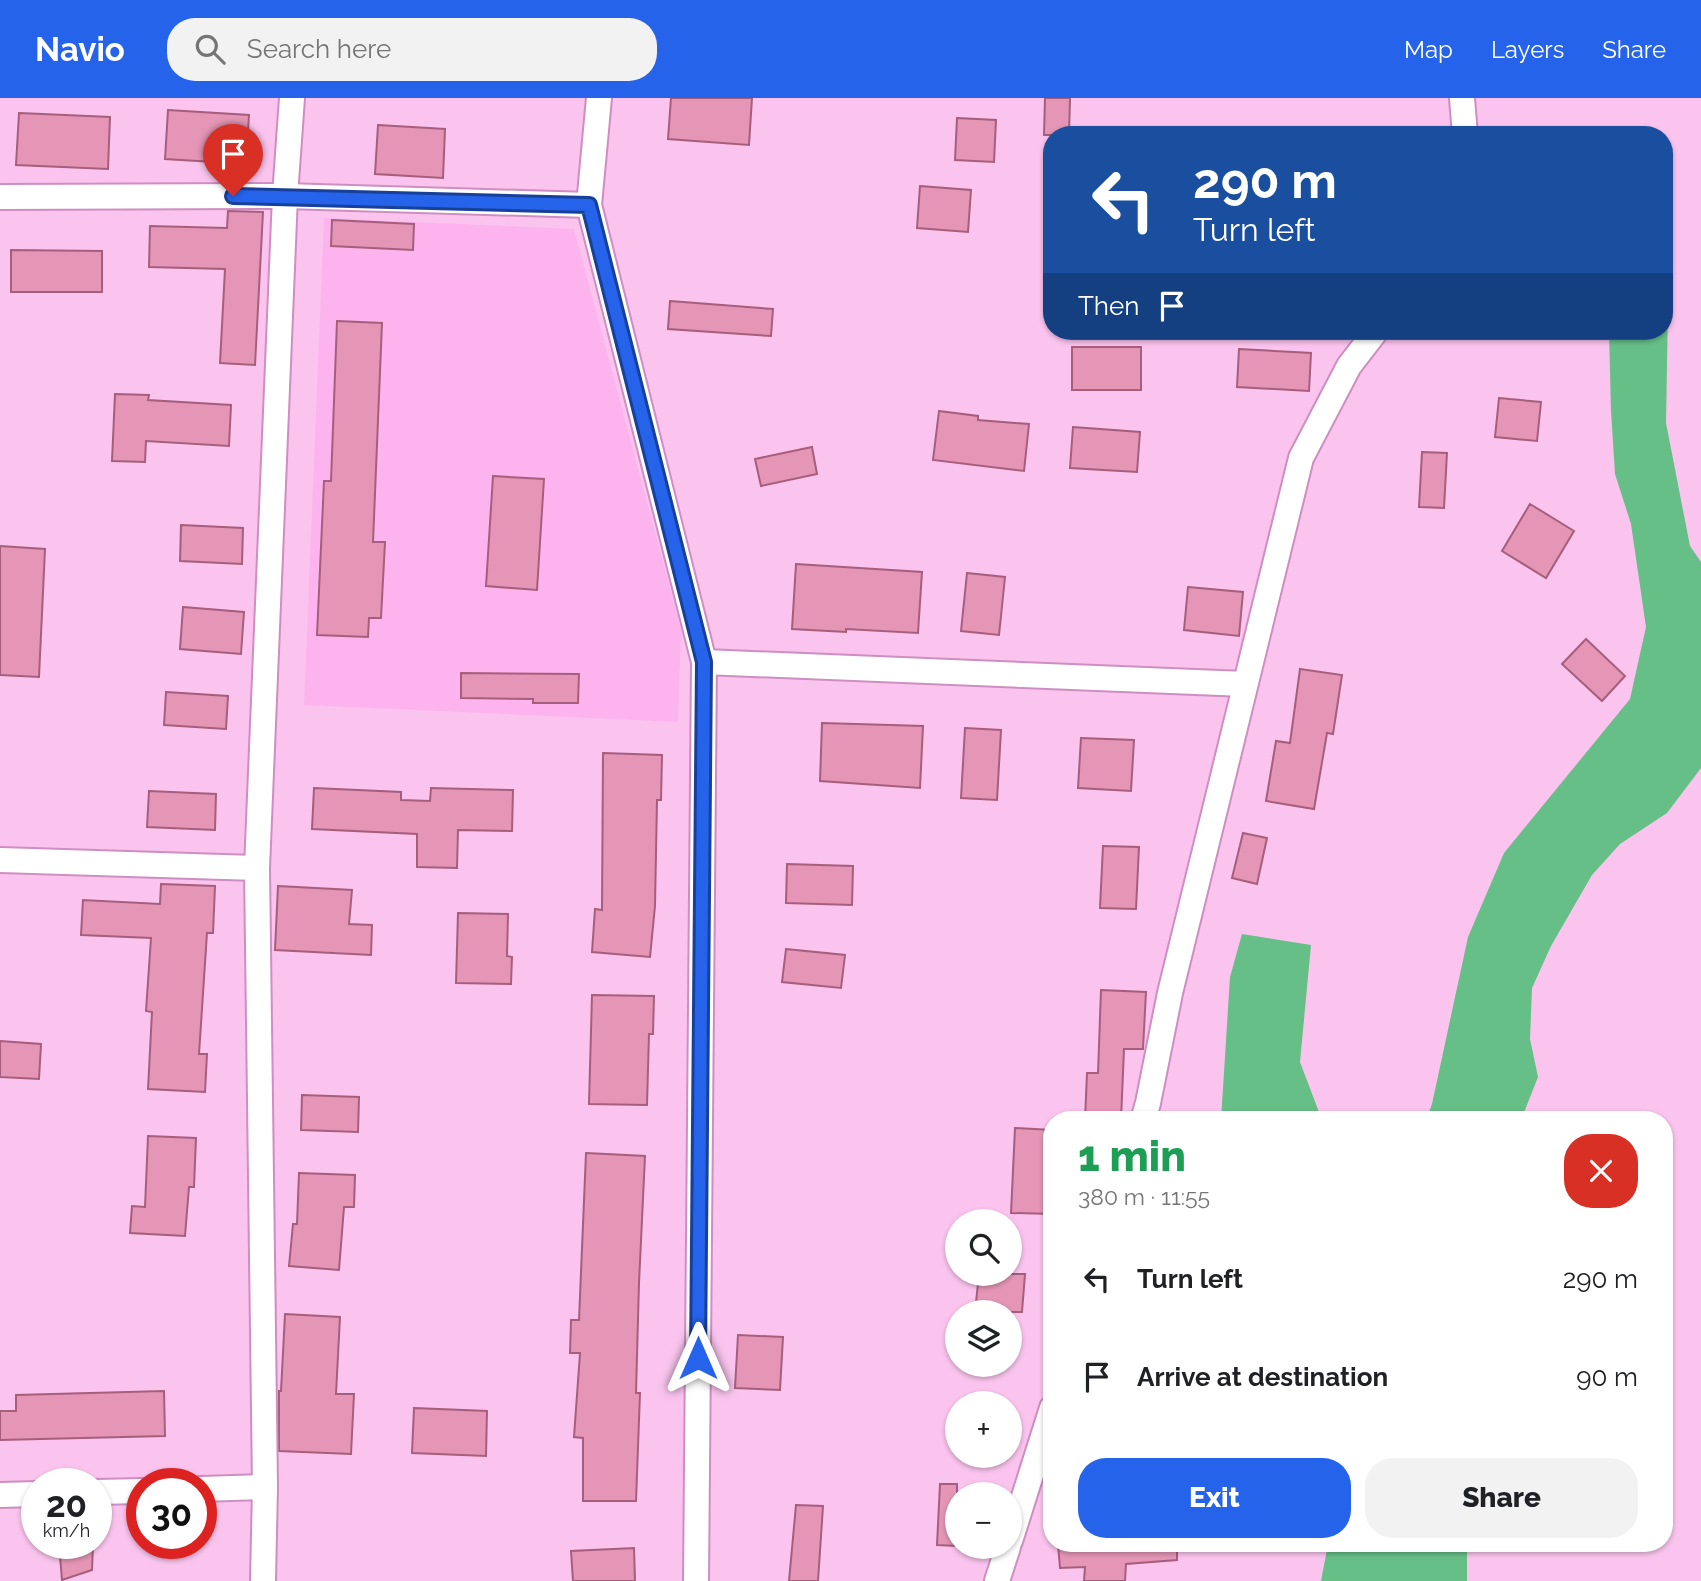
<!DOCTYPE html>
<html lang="en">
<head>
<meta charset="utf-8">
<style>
	:root { --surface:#fff; --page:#f2f2f2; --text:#202124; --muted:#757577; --accent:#2563eb }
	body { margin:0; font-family:Raleway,sans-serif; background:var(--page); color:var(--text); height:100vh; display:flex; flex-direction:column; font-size:26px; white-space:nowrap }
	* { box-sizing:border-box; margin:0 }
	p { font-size:23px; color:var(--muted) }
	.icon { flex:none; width:38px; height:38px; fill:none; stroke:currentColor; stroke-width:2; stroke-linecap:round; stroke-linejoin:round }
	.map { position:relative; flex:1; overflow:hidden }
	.sheet { position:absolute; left:1043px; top:1013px; width:630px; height:441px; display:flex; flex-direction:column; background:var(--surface); border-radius:28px; box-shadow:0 2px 5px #0004 }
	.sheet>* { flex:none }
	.guide { position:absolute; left:1043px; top:28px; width:630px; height:214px; border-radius:28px; box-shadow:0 2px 5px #0004; background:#1a4fa0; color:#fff; overflow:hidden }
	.tools { position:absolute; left:945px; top:1111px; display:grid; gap:14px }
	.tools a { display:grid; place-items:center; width:77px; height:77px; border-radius:50%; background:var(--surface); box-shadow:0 2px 5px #0004; font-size:35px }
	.speed { position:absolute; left:21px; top:1370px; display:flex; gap:14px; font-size:35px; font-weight:700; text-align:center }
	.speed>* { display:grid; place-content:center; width:91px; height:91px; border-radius:50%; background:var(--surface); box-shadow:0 2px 5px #0004; line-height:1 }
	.speed small { font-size:18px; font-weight:400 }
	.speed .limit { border:10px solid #d22; background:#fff; color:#111 }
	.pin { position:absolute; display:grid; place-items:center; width:60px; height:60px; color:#fff; margin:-72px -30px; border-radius:50% 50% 50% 0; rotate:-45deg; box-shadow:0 0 7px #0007 }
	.pin .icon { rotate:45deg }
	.me { position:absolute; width:77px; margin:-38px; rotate:0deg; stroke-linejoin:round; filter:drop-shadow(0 0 5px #0008) }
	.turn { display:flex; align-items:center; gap:24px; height:147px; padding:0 35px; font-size:32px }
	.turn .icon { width:91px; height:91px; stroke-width:2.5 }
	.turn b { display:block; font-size:49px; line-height:60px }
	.then { display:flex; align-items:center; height:66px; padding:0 35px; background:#0003; gap:14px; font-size:26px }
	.round { display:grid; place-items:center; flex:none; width:74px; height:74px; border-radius:28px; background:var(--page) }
	.headline { display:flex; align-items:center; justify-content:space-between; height:119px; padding:0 35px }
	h1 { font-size:42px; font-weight:800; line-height:52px; color:#1e9e55 }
	.primary-button { display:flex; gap:14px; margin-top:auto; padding:14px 35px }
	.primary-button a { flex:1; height:80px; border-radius:28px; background:var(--accent); color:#fff; font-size:28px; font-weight:800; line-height:80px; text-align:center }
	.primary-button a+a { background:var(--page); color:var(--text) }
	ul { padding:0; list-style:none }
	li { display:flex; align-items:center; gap:21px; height:98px; padding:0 35px }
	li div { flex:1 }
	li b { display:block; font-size:26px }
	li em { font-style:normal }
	header { display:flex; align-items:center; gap:42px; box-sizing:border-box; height:98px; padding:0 35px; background:var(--accent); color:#fff }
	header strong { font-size:33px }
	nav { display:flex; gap:38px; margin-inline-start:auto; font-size:24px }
	.search { width:490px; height:63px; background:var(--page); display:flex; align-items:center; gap:18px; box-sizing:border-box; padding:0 24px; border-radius:28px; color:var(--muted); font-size:26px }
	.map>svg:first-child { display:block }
	.built { fill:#fdb4ee }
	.forest { fill:#66bf87 }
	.building { fill:#e596b6; stroke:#a75e7c; stroke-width:2 }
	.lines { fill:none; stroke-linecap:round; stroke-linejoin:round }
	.street-casing { stroke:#cf8ec1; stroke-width:28 }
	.street { stroke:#fff; stroke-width:24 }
	.route-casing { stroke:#184099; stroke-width:18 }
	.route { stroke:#2563eb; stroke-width:12 }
</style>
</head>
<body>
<header>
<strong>Navio</strong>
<div class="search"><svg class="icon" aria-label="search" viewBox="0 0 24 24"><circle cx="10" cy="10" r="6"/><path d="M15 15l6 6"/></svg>Search here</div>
<nav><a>Map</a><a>Layers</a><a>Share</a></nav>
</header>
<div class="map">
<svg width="1701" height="1483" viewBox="0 0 1701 1483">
	<rect width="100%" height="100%" fill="#fac4ee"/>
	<path class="built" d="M324,120l250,11 107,400 -3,93 -374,-17z"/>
	<g class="forest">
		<path d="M1664,200l4,9 -2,116 24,123 11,16v206l-34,45 -47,31 -28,31 -41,71 -19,42 -2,51 8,38 -17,43h-95l6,-16 36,-167 36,-84 126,-154 16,-72 -15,-103 -16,-50 -4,-63 -2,-80h55z"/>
		<path d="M1242,836l69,11 -11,117 22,58h-101l9,-143z"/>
		<path d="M1328,1446h139v37h-146z"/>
	</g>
	<g class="building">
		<path d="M671,0h81l-3,47 -81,-6z"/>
		<path d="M1045,0h25l-1,37h-25z"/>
		<path d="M168,12l81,5 -3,49 -81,-5z"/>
		<path d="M19,15l91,4 -2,52 -92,-4z"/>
		<path d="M957,20l39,2 -2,42 -39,-2z"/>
		<path d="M378,27l67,4 -2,49 -68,-4z"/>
		<path d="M920,88l51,4 -3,42 -51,-4z"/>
		<path d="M228,113l35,1 -8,153 -35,-2 5,-94 -76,-2 1,-41 77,2z"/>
		<path d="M332,122l82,4 -1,26 -82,-4z"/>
		<path d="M11,152l91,1v41h-91z"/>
		<path d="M670,203l103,8 -2,27 -103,-7z"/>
		<path d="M337,223l45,2 -9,219h12l-4,76h-12l-1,19 -51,-2 7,-154h7z"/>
		<rect x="1072" y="249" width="69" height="43"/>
		<path d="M1239,251l72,4 -2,38 -72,-4z"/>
		<path d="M115,296l34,1 -1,5 83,5 -2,41 -83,-5 -1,21 -33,-1z"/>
		<path d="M1499,300l42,4 -4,39 -42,-4z"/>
		<path d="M939,313l39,5v4l51,4 -5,47 -91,-11z"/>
		<path d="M1073,329l67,5 -3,40 -67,-4z"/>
		<path d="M812,349l5,27 -56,12 -6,-27z"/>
		<path d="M1422,354l25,1 -3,55 -25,-1z"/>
		<path d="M493,378l51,3 -7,111 -51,-4z"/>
		<path d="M1530,406l44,27 -28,47 -44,-27z"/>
		<path d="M181,427l62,3 -1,36 -62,-3z"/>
		<path d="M0,448l45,3 -6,128 -39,-2z"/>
		<path d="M796,466l126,8 -4,61 -72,-4v3l-54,-3z"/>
		<path d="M967,475l38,4 -6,58 -38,-4z"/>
		<path d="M1188,489l55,5 -4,44 -55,-6z"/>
		<path d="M183,509l61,5 -3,42 -61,-5z"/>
		<path d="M1586,541l39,37 -23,25 -40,-37z"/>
		<path d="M1300,571l42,6 -9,59 -6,-1 -13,76 -48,-8 10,-60 14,2z"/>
		<path d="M461,575l118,1 -1,29h-45v-4l-72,-1z"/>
		<path d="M166,594l62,4 -2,33 -62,-4z"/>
		<path d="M822,625l101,3 -3,62 -100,-7z"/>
		<path d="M965,630l36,2 -4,70 -36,-2z"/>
		<path d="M1081,640l53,2 -3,51 -53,-3z"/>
		<path d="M603,655l59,2 -1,45h-4l-2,106 -5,51 -58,-5 3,-43 7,1z"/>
		<path d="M314,690l87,4v8l29,1 1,-13 82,2 -1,41 -54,-1 -1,38 -40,-1v-33l-105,-5z"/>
		<path d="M149,693l67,3 -1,36 -68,-3z"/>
		<path d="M1243,735l24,5 -10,46 -25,-6z"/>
		<path d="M1103,748l36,1 -3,62 -36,-1z"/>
		<path d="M787,766l66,2 -1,39 -66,-2z"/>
		<path d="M161,786l54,2 -2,47h-6l-8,121h8l-2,38 -57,-3 4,-77 -6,-1 5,-73 -70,-3 2,-35 77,4z"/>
		<path d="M278,788l74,4 -3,34 23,1 -1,30 -96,-5z"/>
		<path d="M458,815l50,1 -1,42 5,1 -1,27 -55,-1z"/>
		<path d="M786,851l59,6 -4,33 -59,-6z"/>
		<path d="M1101,892l45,2 -3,57h-19l-3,71h-36l2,-47h11z"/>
		<path d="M592,897l62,1 -1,38h-4l-2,71 -58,-1z"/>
		<path d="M0,943l41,3 -2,35 -39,-2z"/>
		<path d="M302,997l57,2 -1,35 -57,-2z"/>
		<path d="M1015,1030l37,2v84l-41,-1z"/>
		<path d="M148,1038l48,2 -2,49h-5l-4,49 -55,-3 2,-27 13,1z"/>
		<path d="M586,1055l59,3 -6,127 -3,110h4l-4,108h-53v-63l-9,-1 6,-84h-10l1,-33h8z"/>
		<path d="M299,1075l56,2 -1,32h-10l-5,63 -50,-4 4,-42h4z"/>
		<path d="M979,1176h46l-3,38h-47z"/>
		<path d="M285,1216l55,3 -4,77h18l-3,60 -72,-3v-60h2z"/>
		<path d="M738,1237l45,2 -3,53 -45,-2z"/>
		<path d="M164,1293l1,45 -165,4v-29h16v-16z"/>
		<path d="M414,1310l73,3 -1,45 -74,-3z"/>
		<path d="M940,1386h17v62l-20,-1z"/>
		<path d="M796,1407l27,1 -5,75h-29z"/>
		<path d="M59,1446h34l-1,26 -30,10z"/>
		<path d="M1058,1446h119v16l-51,4 -1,17h-41l1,-14 -25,1z"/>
		<path d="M634,1450l1,33h-62l-2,-30z"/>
	</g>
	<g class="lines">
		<g class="street-casing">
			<g id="street">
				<path d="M599,0l-10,107 115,457 -8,919"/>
				<path d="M1462,0l3,37"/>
				<path d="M0,99l285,-1 304,9"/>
				<path d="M704,564l541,22"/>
				<path d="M0,762l257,8"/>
				<path d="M1143,1022l5,-17 22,-110 131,-535 48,-92 27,-35"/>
				<path d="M201,1391l64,-2"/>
				<path d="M96,1394l46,-1"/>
				<path d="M0,1397l37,-1"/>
				<path d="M1010,1443l42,-133"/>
				<path d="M263,1483l2,-94 -8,-619 28,-672 7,-98"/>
				<path d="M997,1483l11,-34"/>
			</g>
		</g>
		<use href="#street" class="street"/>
	</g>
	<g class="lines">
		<g class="route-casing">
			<path id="route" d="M233,98l356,9 115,457 -6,696"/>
		</g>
		<use href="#route" class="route"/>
	</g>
</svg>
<div class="tools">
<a><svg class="icon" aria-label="search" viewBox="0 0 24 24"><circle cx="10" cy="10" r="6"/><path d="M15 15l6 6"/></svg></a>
<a><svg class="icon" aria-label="layers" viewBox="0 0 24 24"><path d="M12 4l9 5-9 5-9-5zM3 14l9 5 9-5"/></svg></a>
<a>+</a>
<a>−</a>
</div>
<div class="speed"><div>20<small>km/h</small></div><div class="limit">30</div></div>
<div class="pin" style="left:233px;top:98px;background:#d93025"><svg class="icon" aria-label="arrive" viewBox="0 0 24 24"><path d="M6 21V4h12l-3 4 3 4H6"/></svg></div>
<svg class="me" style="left:698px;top:1260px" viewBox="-20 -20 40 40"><path d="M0-17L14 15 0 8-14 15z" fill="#2563eb" stroke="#fff" stroke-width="4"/></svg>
<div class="guide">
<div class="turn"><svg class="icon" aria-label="left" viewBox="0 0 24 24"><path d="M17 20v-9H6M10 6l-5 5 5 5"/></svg><div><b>290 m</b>Turn left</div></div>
<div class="then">Then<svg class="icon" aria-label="arrive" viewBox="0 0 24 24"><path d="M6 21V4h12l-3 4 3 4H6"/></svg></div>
</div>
<section class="sheet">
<div class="headline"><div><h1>1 min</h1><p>380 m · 11:55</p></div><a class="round" style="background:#d93025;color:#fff"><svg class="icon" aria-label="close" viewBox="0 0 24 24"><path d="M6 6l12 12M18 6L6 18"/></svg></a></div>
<ul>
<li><svg class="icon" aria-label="left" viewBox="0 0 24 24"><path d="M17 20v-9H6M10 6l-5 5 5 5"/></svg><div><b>Turn left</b></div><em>290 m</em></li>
<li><svg class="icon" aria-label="arrive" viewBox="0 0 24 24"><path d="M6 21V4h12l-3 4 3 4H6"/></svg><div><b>Arrive at destination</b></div><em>90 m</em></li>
</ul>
<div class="primary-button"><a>Exit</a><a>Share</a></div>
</section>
</div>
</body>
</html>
